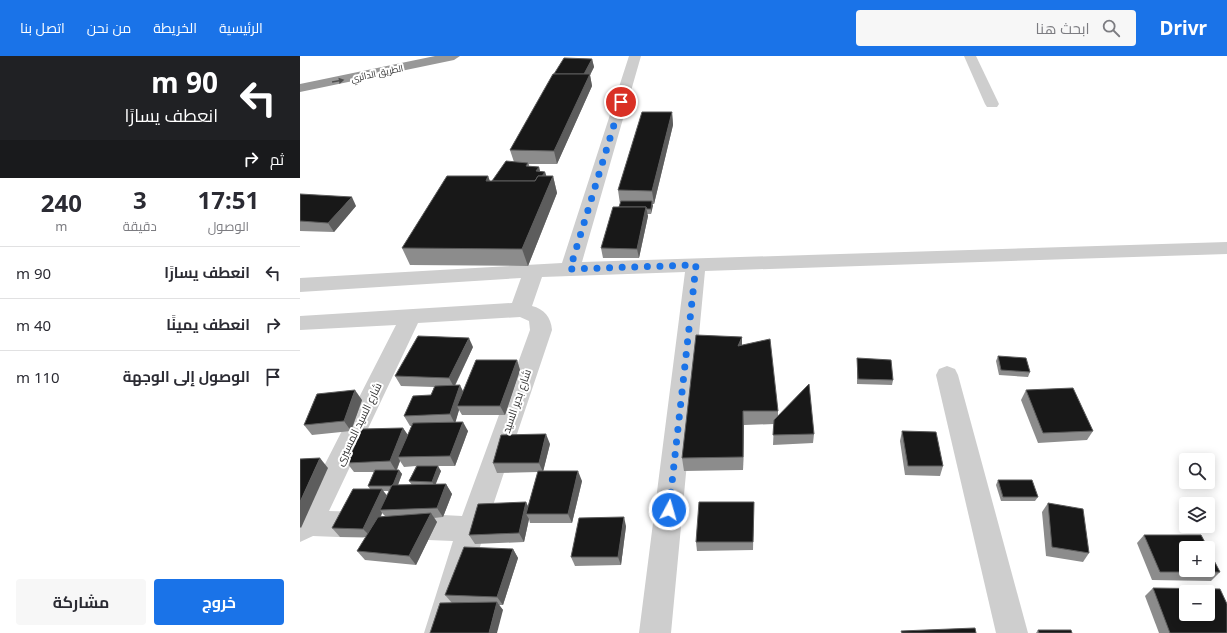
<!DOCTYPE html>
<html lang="ar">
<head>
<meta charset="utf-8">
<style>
	:root { --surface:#fff; --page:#f7f7f7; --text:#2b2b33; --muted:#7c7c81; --line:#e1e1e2; --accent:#1a73e8 }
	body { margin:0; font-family:"Noto Sans",Cairo,sans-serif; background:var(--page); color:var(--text); direction:rtl; height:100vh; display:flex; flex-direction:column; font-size:15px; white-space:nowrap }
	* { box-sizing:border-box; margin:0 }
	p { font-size:13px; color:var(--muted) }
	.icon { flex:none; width:22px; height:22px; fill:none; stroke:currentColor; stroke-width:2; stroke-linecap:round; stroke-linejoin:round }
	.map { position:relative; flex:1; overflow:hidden; direction:ltr }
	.sheet { display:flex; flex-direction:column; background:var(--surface); width:300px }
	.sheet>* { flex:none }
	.hud { background:#202124; color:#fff; overflow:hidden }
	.tools { position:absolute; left:879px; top:397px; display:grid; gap:8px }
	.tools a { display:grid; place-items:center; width:36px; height:36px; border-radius:4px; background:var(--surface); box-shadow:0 2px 10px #0003; font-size:20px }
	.pin { position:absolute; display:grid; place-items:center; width:34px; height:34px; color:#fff; margin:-17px; border:2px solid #fff; border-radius:50%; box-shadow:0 1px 4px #0007 }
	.me { position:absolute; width:44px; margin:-22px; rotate:6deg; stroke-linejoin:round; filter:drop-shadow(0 0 3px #0008) }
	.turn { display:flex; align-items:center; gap:14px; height:84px; padding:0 16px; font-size:18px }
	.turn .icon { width:52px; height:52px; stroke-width:2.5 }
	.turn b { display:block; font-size:28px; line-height:34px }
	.then { display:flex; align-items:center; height:38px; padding:0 16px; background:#0003; gap:8px; font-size:15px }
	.eta { display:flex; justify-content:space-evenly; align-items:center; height:68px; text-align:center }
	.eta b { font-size:24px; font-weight:700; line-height:28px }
	.action { display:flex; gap:8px; margin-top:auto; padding:8px 16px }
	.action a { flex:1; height:46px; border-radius:4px; background:var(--accent); color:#fff; font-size:16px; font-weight:700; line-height:46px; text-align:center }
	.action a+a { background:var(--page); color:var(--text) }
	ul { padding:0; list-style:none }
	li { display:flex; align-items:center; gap:12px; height:52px; padding:0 16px; border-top:1px solid var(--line) }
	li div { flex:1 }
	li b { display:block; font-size:15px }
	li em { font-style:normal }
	header { display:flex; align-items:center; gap:24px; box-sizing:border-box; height:56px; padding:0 20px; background:var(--accent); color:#fff }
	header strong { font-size:19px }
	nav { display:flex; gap:22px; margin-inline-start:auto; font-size:14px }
	.search { width:280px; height:36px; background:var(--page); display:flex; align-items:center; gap:10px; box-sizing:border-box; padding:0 14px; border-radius:4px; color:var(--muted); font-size:15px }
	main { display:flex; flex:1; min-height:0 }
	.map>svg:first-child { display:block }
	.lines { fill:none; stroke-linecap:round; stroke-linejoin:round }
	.street { fill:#cecece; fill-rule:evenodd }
	.highway { fill:#989898; fill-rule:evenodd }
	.wall { fill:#8c8c8c; fill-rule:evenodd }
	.shaded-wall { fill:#5d5d5d }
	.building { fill:#181818; stroke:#5d5d5d; fill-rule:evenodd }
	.oneway { fill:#505050 }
	.route { stroke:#1a73e8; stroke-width:7; stroke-dasharray:0 12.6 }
	.labels { text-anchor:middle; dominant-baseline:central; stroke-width:4; stroke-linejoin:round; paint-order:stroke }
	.far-street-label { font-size:9px; fill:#313131; stroke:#fff }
	.street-label { font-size:11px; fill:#313131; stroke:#fff }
</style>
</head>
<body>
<header>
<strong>Drivr</strong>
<div class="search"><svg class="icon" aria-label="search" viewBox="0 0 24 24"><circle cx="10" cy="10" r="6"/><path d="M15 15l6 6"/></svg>ابحث هنا</div>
<nav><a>الرئيسية</a><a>الخريطة</a><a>من نحن</a><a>اتصل بنا</a></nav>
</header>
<main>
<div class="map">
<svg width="927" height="577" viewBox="0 0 927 577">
	<rect width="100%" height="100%" fill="#fff"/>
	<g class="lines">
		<g class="street">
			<path d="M329,0h12l-59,206 645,-20v12l-522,17 -34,362h-32l46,-361 -143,5 -10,29c12,3 19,11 20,24l-67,199 -29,104h-32l29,-92 -49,-2 -10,-4 -4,-9 4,-9 10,-4 58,3 68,-186 -1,-9 -9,-4 -102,6 -89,188 34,1 10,4 4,9 -4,9 -10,4 -50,-2 -13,6v-29l96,-188 -96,5v-14l212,-13 9,-25 -221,14v-14l262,-15z"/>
			<path d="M664,0h12l23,48 -2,3h-10l-2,-3z"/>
			<path d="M647,310l8,3 3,6 70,258h-32l-60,-258 3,-6z"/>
		</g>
		<path class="highway" d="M135,0h25l-6,4 -154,32v-8z"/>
	</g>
	<g class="wall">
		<path d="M292,3l2,8 -4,8 2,11 -35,78h-28v2l10,1 1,4 5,1 1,4h7l4,17 -29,73 -118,-1 -8,-17 86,-72 2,5h2l22,-19 -4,-12 44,-76z"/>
		<path d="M372,56l1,13 -19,79h-2l-1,10h-4l1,2 -9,42h-36l-2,-10 19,-44 -2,-14z"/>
		<path d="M0,139l56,11 -22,26 -34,-1z"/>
		<path d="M442,281v8l36,66v6l36,17 -1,9 -40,2 1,-21 -30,1 -1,45 -59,1 -2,-13z"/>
		<path d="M173,291l-18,39 8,6 54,-32 3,10 -15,45h-43l-3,-5 -4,12 13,9 -13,35h-22l8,5 -6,13h11l6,10 -9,23 -9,1 3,4 -21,43 -51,-5 -8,-9 9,-14h-26l-8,-9 38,-39 -2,-3 6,-14h-20l-7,-9 56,-35 5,7 4,-9h-2l-6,-10 27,-21 3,-8 -33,-1 -6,-10zM100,405l4,6 12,-1 -7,15 3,4h-14l4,-11 -3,-4h-2zM83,435h6l-2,4zM82,457l3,3 -4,1z"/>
		<path d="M698,300l32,16 -2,5 -29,-2 -3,-14z"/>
		<path d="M557,302l36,22 -1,5 -35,-1z"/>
		<path d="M726,334l67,41 -6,9 -49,3 -17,-43z"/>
		<path d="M62,344l-11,31 -39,4 -8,-10z"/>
		<path d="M602,375l41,35 -3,10 -35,-1 -5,-34z"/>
		<path d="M250,388l-7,27 39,10 -10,42h-42l-1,-4 -5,23 -49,2 -6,-9 57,-33 2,4 10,-34 -41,1 -4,-10z"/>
		<path d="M698,424l40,17 -3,4h-34l-5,-16z"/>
		<path d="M454,446l-1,48 -56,1 -1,-9z"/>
		<path d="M748,447l41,50 -6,9 -37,-6 -4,-44z"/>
		<path d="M326,470l-5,39 -46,1 -4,-9z"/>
		<path d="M844,479l76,37 -9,9 -59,-1 -15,-37z"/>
		<path d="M213,493l5,9 -15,47h-4l4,5 -51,-7 -7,-8z"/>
		<path d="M853,532l74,45h-68l-14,-37z"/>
		<path d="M738,574l34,3h-36z"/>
	</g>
	<g class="shaded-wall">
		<path d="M292,3l2,8 -4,8 2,11 -35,78 -3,-13 29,-76z"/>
		<path d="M372,56l1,13 -19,79 -2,-13z"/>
		<path d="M239,111l2,9 -5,-5z"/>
		<path d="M245,116l3,9 -18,6z"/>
		<path d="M188,120l3,9 -5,-4z"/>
		<path d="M253,120l4,17 -29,73 -6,-17z"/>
		<path d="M52,141l4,9 -22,26 -6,-9z"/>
		<path d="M352,145l1,5 -2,8v-5z"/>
		<path d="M346,151l2,9 -9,42 -2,-9z"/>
		<path d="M442,281v14l-4,-5z"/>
		<path d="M169,282l4,9 -19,40 -5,-9z"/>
		<path d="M217,304l3,10 -15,45 -5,-9z"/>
		<path d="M160,329l5,10 -8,11 2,4 -4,14 -5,-10z"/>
		<path d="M55,334l7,10 -11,31 -7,-10z"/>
		<path d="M443,355l1,14 -1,45z"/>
		<path d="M163,366l5,9 -13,35 -5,-10z"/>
		<path d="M103,372l6,9 -11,20 2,4 -4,10 -6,-10z"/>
		<path d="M246,378l4,10 -7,28 -4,-9z"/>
		<path d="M20,402l8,10 -27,60 -1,-1v-25z"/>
		<path d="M138,410l3,5 -6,15 -3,-4z"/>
		<path d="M99,414l3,4 -6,16 -4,-4z"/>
		<path d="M278,415l4,10 -10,42 -4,-9z"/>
		<path d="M146,428l6,10 -9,23 -6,-9z"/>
		<path d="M82,433l7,10 -9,11 2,3 -11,24 -8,-8z"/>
		<path d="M226,446l4,9 -4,3 3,5 -5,23 -5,-9z"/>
		<path d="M131,457l6,9 -21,43 -7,-9z"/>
		<path d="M324,461l2,9 -5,39 -3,-8z"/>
		<path d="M213,493l5,9 -15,47 -6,-8z"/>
		<path d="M197,546l6,8 -6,23h-8z"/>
	</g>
	<g class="building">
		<path d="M264,2l28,1 -8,15h-30z"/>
		<path d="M253,18h37l-36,77 -44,-1z"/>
		<path d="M342,56h30l-20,79 -34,-1z"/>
		<path d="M206,105l22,2 -2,3 13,1 -3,4 9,1 -3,4h-4l-3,5h-43z"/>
		<path d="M147,120h41l-2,5h49l3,-5h15l-31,73 -120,-1z"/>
		<path d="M0,138l52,3 -24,26 -28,-2z"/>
		<path d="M321,145h31l-1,8h-4l-1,-2h-27z"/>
		<path d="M313,151h33l-9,42 -36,-1z"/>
		<path d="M396,279l46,2 -4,9 32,-7 8,72h-35v46l-61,1z"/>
		<path d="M118,280l51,2 -20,40 -54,-2z"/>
		<path d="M698,300l28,2 4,14 -29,-2z"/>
		<path d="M557,302l34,2 2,20 -35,-1z"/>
		<path d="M176,304h41l-17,46h-43z"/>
		<path d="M509,328l5,50 -41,1 1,-15z"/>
		<path d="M160,329l-10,29 -46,2 9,-20 18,-1 4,-9z"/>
		<path d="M773,332l20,43 -50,2 -17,-43z"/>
		<path d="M55,334l-11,31 -40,4 13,-31z"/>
		<path d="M163,366l-13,34 -52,1 15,-34z"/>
		<path d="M103,372l-13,33 -43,2 15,-34z"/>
		<path d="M602,375l34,1 7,34h-35z"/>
		<path d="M246,378l-7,29h-46l8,-28z"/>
		<path d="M20,402l-20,44v-43z"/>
		<path d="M117,410h21l-6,16 -23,-1z"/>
		<path d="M75,414h24l-6,15h-1l-1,1h-23z"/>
		<path d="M238,415h40l-10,43h-42z"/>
		<path d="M698,424h34l6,17h-35z"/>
		<path d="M146,428l-9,24 -57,2 12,-25z"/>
		<path d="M53,433h29l-19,40 -31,-1z"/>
		<path d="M226,446l-7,31 -50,2 9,-31z"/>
		<path d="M399,446h55l-1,40h-57z"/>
		<path d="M748,447l35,6 6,44 -37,-6z"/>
		<path d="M131,457l-22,43 -52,-5 21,-34z"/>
		<path d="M324,461l-6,40h-47l8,-39z"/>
		<path d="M844,479h57l7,13h-22v22h22v-21l12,23h-60z"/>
		<path d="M164,491l49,2 -16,48 -52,-2z"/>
		<path d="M853,532l67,1 7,15v29h-57zM886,536h22v22h-22z"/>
		<path d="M197,546l-8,31h-59l10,-30z"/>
		<path d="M675,572l1,5h-74l-1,-2z"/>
		<path d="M738,574h33l1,3h-33z"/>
	</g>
	<defs><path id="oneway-solid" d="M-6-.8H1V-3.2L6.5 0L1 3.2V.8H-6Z"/></defs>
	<use class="oneway" href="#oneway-solid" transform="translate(38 25) rotate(-10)"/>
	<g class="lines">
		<path class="route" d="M321,46l-51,167 126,-4 -27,245"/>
	</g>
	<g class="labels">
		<g class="far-street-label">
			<text transform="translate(77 17) rotate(-12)">الطريق الدائري</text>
		</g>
		<g class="street-label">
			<text transform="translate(216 345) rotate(-71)">شارع بدير السيد</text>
			<text transform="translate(58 368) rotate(-64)">شارع السيد المسيرى</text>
		</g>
	</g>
</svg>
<div class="tools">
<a><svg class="icon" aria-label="search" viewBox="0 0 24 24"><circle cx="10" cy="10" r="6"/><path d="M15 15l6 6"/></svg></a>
<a><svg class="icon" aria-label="layers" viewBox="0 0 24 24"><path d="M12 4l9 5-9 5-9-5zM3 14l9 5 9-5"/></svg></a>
<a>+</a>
<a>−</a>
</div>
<div class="pin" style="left:321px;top:46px;background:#d93025"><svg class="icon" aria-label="arrive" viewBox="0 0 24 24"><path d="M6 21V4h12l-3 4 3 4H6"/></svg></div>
<svg class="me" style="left:369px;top:454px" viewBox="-20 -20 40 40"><circle r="17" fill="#1a73e8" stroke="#fff" stroke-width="3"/><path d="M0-11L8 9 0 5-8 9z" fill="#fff"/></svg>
</div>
<section class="sheet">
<div class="hud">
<div class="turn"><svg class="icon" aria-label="left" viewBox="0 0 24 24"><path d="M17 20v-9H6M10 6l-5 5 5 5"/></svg><div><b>90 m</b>انعطف يسارًا</div></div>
<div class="then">ثم<svg class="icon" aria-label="right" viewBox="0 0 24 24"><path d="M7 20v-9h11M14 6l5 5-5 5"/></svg></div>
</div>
<div class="eta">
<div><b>17:51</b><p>الوصول</p></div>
<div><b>3</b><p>دقيقة</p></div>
<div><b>240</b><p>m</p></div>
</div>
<ul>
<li><svg class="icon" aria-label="left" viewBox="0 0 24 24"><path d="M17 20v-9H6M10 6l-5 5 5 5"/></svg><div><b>انعطف يسارًا</b></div><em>90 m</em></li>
<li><svg class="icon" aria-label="right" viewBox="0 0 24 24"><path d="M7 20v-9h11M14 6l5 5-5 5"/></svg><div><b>انعطف يمينًا</b></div><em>40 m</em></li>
<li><svg class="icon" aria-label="arrive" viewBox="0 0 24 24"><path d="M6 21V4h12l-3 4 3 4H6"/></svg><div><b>الوصول إلى الوجهة</b></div><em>110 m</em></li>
</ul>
<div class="action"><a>خروج</a><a>مشاركة</a></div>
</section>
</main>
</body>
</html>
